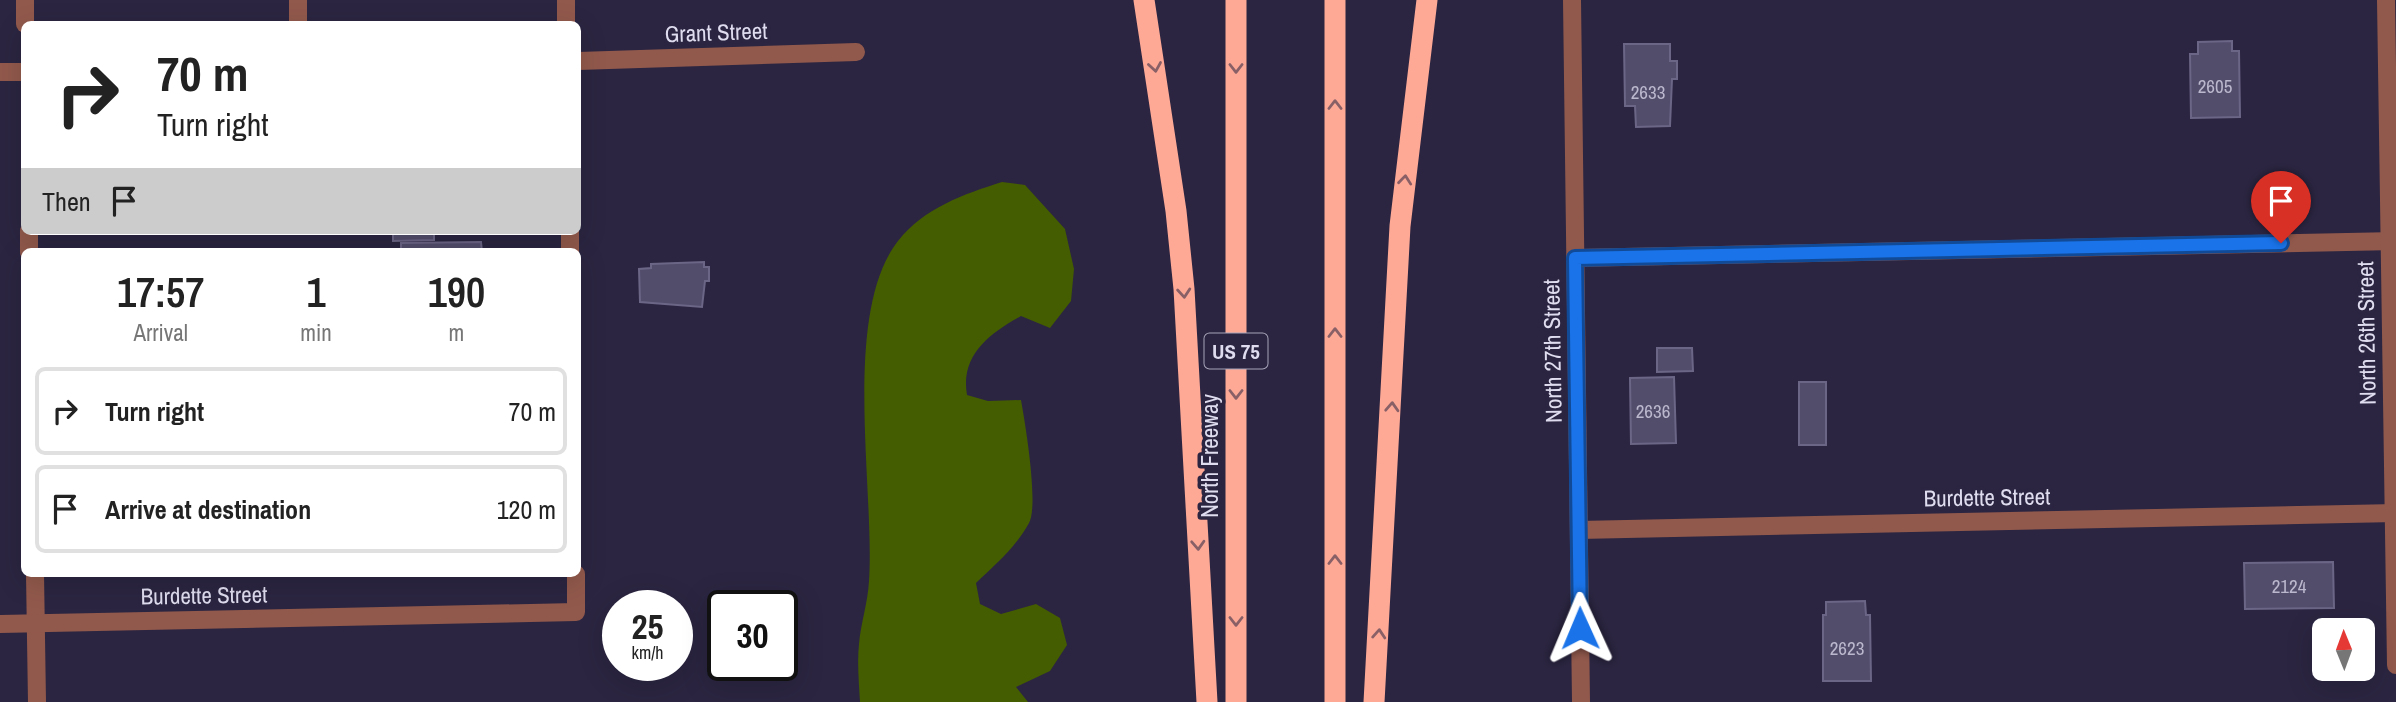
<!DOCTYPE html>
<html lang="en">
<head>
<meta charset="utf-8">
<style>
	:root { --surface:#fff; --page:#f2f2f2; --text:#222; --muted:#767676; --line:#e0e0e0 }
	body { margin:0; font-family:"Archivo Narrow",sans-serif; background:var(--page); color:var(--text); height:100vh; display:flex; flex-direction:column; font-size:26px; white-space:nowrap }
	* { box-sizing:border-box; margin:0 }
	p { font-size:23px; color:var(--muted) }
	.icon { flex:none; width:38px; height:38px; fill:none; stroke:currentColor; stroke-width:2; stroke-linecap:round; stroke-linejoin:round }
	.map { position:relative; flex:1; overflow:hidden }
	.details { position:absolute; left:21px; top:248px; width:560px; height:329px; display:flex; flex-direction:column; background:var(--surface); border-radius:10px; box-shadow:0 7px 28px #0002 }
	.details>* { flex:none }
	.top-card { position:absolute; left:21px; top:21px; width:560px; height:214px; border-radius:10px; box-shadow:0 7px 28px #0002; background:#fff; color:var(--text); overflow:hidden }
	.needle { width:46px; rotate:359deg }
	.buttons { position:absolute; left:2312px; top:618px; display:grid; gap:14px }
	.buttons a { display:grid; place-items:center; width:63px; height:63px; border-radius:10px; background:var(--surface); box-shadow:0 7px 28px #0002; font-size:35px }
	.speed { position:absolute; left:602px; top:590px; display:flex; gap:14px; font-size:35px; font-weight:700; text-align:center }
	.speed>* { display:grid; place-content:center; width:91px; height:91px; border-radius:50%; background:var(--surface); box-shadow:0 7px 28px #0002; line-height:1 }
	.speed small { font-size:18px; font-weight:400 }
	.speed .limit { border:4px solid #111; border-radius:10px; background:#fff; color:#111 }
	.pin { position:absolute; display:grid; place-items:center; width:60px; height:60px; color:#fff; margin:-72px -30px; border-radius:50% 50% 50% 0; rotate:-45deg; box-shadow:0 0 7px #0007 }
	.pin .icon { rotate:45deg }
	.me { position:absolute; width:77px; margin:-38px; rotate:359deg; stroke-linejoin:round; filter:drop-shadow(0 0 5px #0008) }
	.turn { display:flex; align-items:center; gap:24px; height:147px; padding:0 21px; font-size:32px }
	.turn .icon { width:91px; height:91px; stroke-width:2.5 }
	.turn b { display:block; font-size:49px; line-height:60px }
	.then { display:flex; align-items:center; height:66px; padding:0 21px; background:#0003; gap:14px; font-size:26px }
	.eta { display:flex; justify-content:space-evenly; align-items:center; height:119px; text-align:center }
	.eta b { font-size:42px; font-weight:600; line-height:49px }
	ul { padding:0; list-style:none }
	li { display:flex; align-items:center; gap:21px; height:88px; margin:0 14px 10px; padding:0 7px; border:4px solid var(--line); border-radius:10px }
	li div { flex:1 }
	li b { display:block; font-size:26px }
	li em { font-style:normal }
	.map>svg:first-child { display:block }
	.forest { fill:#445d00 }
	.building { fill:#534d6c; stroke:#6c6686; stroke-width:2 }
	.lines { fill:none; stroke-linecap:round; stroke-linejoin:round }
	.service { stroke:#91594c; stroke-width:18 }
	.minor { stroke:#91594c; stroke-width:18 }
	.motorway { stroke:#fea996; stroke-width:21 }
	.oneway { stroke:#8a6067 }
	.route-casing { stroke:#114b97; stroke-width:18 }
	.route { stroke:#1a73e8; stroke-width:12 }
	.labels { text-anchor:middle; dominant-baseline:central; stroke-width:7; stroke-linejoin:round; paint-order:stroke }
	.number-label { font-size:19px; fill:#bbb8ce }
	.shield { fill:#2b2541; stroke:#a8a5ba; stroke-width:2 }
	.shield-label { font-size:21px; font-weight:bold; fill:#dedcee }
	.street-label { font-size:23px; fill:#dedcee; stroke:#2b2541 }
</style>
</head>
<body>
<div class="map">
<svg width="2396" height="702" viewBox="0 0 2396 702">
	<rect width="100%" height="100%" fill="#2b2541"/>
	<path class="forest" d="M1002,182l23,3 40,44 9,40 -3,32 -21,27 -29,-12c-31,17 -61,39 -54,79l21,6 33,-1c4,22 18,105 8,123 -13,24 -34,42 -53,60l4,21 21,10 35,-10 24,14 7,27 -17,26 -34,16 12,15h-168c-1,-19 -3,-39 -1,-58 2,-22 9,-42 10,-63 6,-91 -28,-267 29,-340 26,-33 66,-47 104,-59z"/>
	<g class="building">
		<path d="M2232,41v10h7l1,66 -49,1 -1,-64h8v-12z"/>
		<path d="M1624,44h46v17h7v18h-5l-2,47 -34,1 -1,-21h-10z"/>
		<path d="M393,231h41v9l-41,1z"/>
		<path d="M481,242l1,10h-81v-9z"/>
		<path d="M704,262v5h5v14h-4l-3,26 -62,-5 -1,-33 12,-1v-4z"/>
		<path d="M1657,348h35l1,23 -36,1z"/>
		<path d="M1674,377l2,66 -45,1 -1,-66z"/>
		<rect x="1799" y="382" width="27" height="63"/>
		<path d="M2333,562l1,46 -89,1 -1,-46z"/>
		<path d="M1865,601l1,14h4l1,66h-48v-66h3v-13z"/>
	</g>
	<g class="lines">
		<g class="service">
			<path d="M298,0v24"/>
			<path d="M1575,258l821,-17"/>
		</g>
		<g class="minor">
			<path d="M25,0v24"/>
			<path d="M566,0v24"/>
			<path d="M1572,0l9,702"/>
			<path d="M2386,0l10,665"/>
			<path d="M578,61l278,-9"/>
			<path d="M0,72h24"/>
			<path d="M29,231v21"/>
			<path d="M570,231v21"/>
			<path d="M1579,530l817,-17"/>
			<path d="M35,574l2,128"/>
			<path d="M0,624l576,-12v-38"/>
		</g>
		<g class="motorway">
			<path d="M1144,0l32,211 8,78 23,413"/>
			<path d="M1236,0v702"/>
			<path d="M1335,0v702"/>
			<path d="M1374,702l26,-476 27,-226"/>
		</g>
	</g>
	<defs><path id="oneway-chevron" d="M-2-3.5L2.5 0L-2 3.5" fill="none" stroke-width="1.6" stroke-linecap="round" stroke-linejoin="round" transform="scale(1.75)"/></defs>
	<g class="oneway">
		<use href="#oneway-chevron" transform="translate(1155 67) rotate(81)"/>
		<use href="#oneway-chevron" transform="translate(1236 68) rotate(90)"/>
		<use href="#oneway-chevron" transform="translate(1335 105) rotate(-90)"/>
		<use href="#oneway-chevron" transform="translate(1405 180) rotate(-84)"/>
		<use href="#oneway-chevron" transform="translate(1184 293) rotate(85)"/>
		<use href="#oneway-chevron" transform="translate(1335 333) rotate(-90)"/>
		<use href="#oneway-chevron" transform="translate(1236 394) rotate(90)"/>
		<use href="#oneway-chevron" transform="translate(1392 407) rotate(-87)"/>
		<use href="#oneway-chevron" transform="translate(1198 545) rotate(87)"/>
		<use href="#oneway-chevron" transform="translate(1335 560) rotate(-90)"/>
		<use href="#oneway-chevron" transform="translate(1236 621) rotate(90)"/>
		<use href="#oneway-chevron" transform="translate(1379 634) rotate(-86)"/>
	</g>
	<g class="lines">
		<g class="route-casing">
			<path id="route" d="M1580,628l-5,-370 706,-15"/>
		</g>
		<use href="#route" class="route"/>
	</g>
	<g class="labels">
		<g class="number-label">
			<text x="2215" y="86">2605</text>
			<text x="1648" y="92">2633</text>
			<text x="1653" y="411">2636</text>
			<text x="2289" y="586">2124</text>
			<text x="1847" y="648">2623</text>
		</g>
		<rect class="shield" x="1204.5" y="333.5" width="63" height="35" rx="5"/>
		<g class="shield-label">
			<text x="1236" y="351">US 75</text>
		</g>
		<g class="street-label">
			<text transform="translate(716 32) rotate(-2)">Grant Street</text>
			<text transform="translate(2366 333) rotate(-91)">North 26th Street</text>
			<text transform="translate(1552 351) rotate(-91)">North 27th Street</text>
			<text transform="translate(1209 456) rotate(-90)">North Freeway</text>
			<text transform="translate(1987 497) rotate(-1)">Burdette Street</text>
			<text transform="translate(204 595) rotate(-1)">Burdette Street</text>
		</g>
	</g>
</svg>
<div class="buttons">
<a><svg class="needle" viewBox="-14 -14 28 28"><path d="M0-13l5 13h-10z" fill="#e53935"/><path d="M0 13l5-13h-10z" fill="#767676"/></svg></a>
</div>
<div class="speed"><div>25<small>km/h</small></div><div class="limit">30</div></div>
<div class="pin" style="left:2281px;top:243px;background:#d93025"><svg class="icon" aria-label="arrive" viewBox="0 0 24 24"><path d="M6 21V4h12l-3 4 3 4H6"/></svg></div>
<svg class="me" style="left:1580px;top:628px" viewBox="-20 -20 40 40"><path d="M0-17L14 15 0 8-14 15z" fill="#1a73e8" stroke="#fff" stroke-width="4"/></svg>
<div class="top-card">
<div class="turn"><svg class="icon" aria-label="right" viewBox="0 0 24 24"><path d="M7 20v-9h11M14 6l5 5-5 5"/></svg><div><b>70 m</b>Turn right</div></div>
<div class="then">Then<svg class="icon" aria-label="arrive" viewBox="0 0 24 24"><path d="M6 21V4h12l-3 4 3 4H6"/></svg></div>
</div>
<section class="details">
<div class="eta">
<div><b>17:57</b><p>Arrival</p></div>
<div><b>1</b><p>min</p></div>
<div><b>190</b><p>m</p></div>
</div>
<ul>
<li><svg class="icon" aria-label="right" viewBox="0 0 24 24"><path d="M7 20v-9h11M14 6l5 5-5 5"/></svg><div><b>Turn right</b></div><em>70 m</em></li>
<li><svg class="icon" aria-label="arrive" viewBox="0 0 24 24"><path d="M6 21V4h12l-3 4 3 4H6"/></svg><div><b>Arrive at destination</b></div><em>120 m</em></li>
</ul>
</section>
</div>
</body>
</html>
